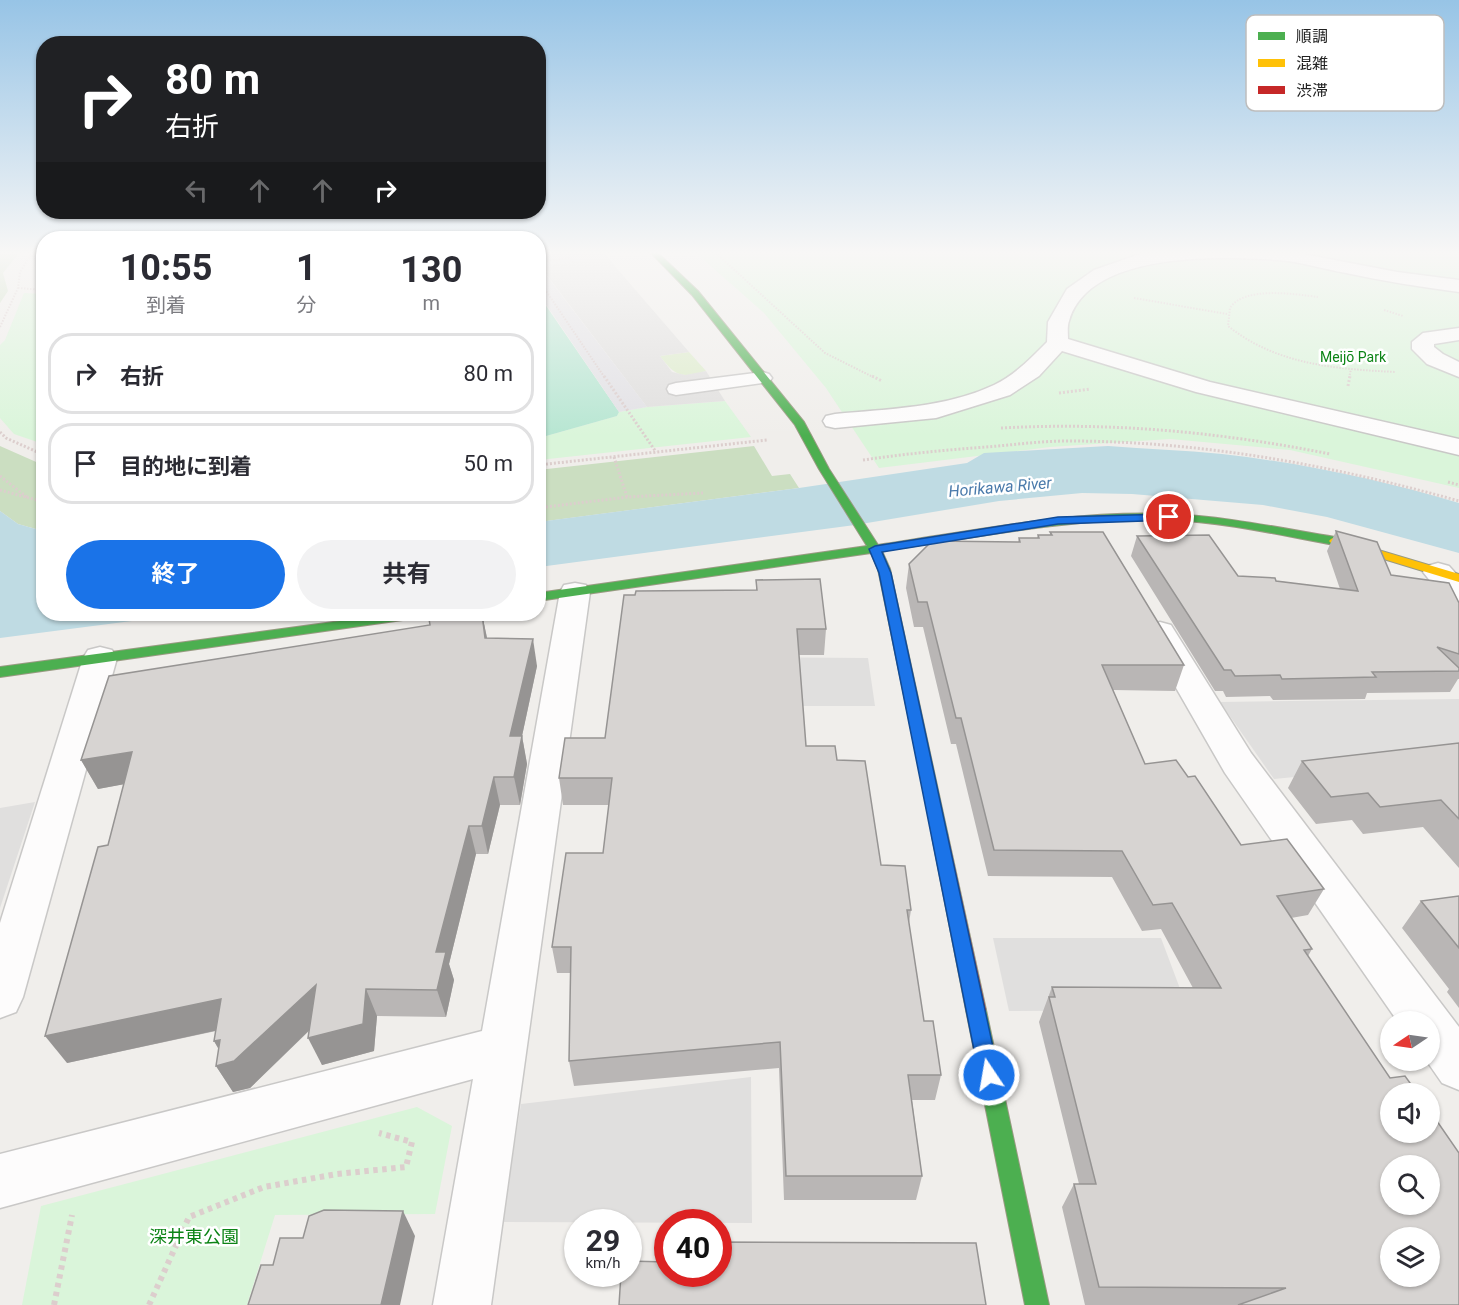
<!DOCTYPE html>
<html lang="ja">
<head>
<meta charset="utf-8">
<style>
	:root { --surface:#fff; --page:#f2f2f3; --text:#2b2b33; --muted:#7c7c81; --line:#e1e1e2; --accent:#1a73e8 }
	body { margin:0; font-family:Roboto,"Noto Sans JP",sans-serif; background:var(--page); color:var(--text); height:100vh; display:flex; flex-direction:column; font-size:22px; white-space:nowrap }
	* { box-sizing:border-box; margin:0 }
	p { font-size:20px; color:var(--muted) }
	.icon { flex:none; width:33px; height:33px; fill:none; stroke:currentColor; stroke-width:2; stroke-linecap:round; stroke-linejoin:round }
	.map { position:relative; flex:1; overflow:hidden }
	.details { position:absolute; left:36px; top:231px; width:510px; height:390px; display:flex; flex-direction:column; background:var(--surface); border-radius:24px; box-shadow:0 2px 4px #0004 }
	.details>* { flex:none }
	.hud { position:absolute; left:36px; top:36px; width:510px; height:183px; border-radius:24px; box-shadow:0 2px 4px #0004; background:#202124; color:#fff; overflow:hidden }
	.needle { width:39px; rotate:257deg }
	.buttons { position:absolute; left:1380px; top:1011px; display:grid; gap:12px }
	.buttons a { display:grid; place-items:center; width:60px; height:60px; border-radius:50%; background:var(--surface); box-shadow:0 2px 4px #0004; font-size:30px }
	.speed { position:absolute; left:564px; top:1209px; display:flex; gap:12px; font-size:30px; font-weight:700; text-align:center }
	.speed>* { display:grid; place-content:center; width:78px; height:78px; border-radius:50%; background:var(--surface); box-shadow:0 2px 4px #0004; line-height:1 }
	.speed small { font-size:15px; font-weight:400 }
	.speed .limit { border:9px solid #d22; background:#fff; color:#111 }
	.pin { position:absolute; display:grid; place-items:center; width:51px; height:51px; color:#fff; margin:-26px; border:3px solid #fff; border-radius:50%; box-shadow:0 2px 6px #0007 }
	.me { position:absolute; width:66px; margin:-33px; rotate:348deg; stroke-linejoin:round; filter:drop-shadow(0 0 4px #0008) }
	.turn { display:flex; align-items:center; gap:21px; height:126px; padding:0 30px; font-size:27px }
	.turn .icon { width:78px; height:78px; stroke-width:2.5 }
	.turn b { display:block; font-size:42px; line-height:51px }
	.lanes { display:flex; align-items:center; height:57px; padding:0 30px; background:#0003; justify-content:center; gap:30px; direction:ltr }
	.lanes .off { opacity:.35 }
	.eta { display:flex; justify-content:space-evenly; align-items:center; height:102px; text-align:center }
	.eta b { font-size:36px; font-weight:700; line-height:42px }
	.primary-button { display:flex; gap:12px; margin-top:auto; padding:12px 30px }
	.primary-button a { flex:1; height:69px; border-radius:36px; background:var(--accent); color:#fff; font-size:24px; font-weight:700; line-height:69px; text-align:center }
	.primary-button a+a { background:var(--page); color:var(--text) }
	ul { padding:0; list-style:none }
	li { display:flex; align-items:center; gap:18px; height:81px; margin:0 12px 9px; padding:0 18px; border:3px solid var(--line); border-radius:24px }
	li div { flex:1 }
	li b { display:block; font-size:22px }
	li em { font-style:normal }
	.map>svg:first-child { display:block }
	.grass { fill:#ddeccb }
	.forest { fill:#cbdec1 }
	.park { fill:#daf5da }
	.pitch { fill:#b7e6d2 }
	.parking { fill:#e0dfde }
	.plaza { fill:#e2e1e5 }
	.water { fill:#bfdbe3 }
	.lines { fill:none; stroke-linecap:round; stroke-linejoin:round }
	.lane-casing { stroke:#c9c8c7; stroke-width:3 }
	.street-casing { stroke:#c9c8c7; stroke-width:3 }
	.fast-casing { stroke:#999a82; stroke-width:2 }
	.slow-casing { stroke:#999a82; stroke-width:2 }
	.jam-casing { stroke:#999a82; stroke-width:2 }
	.path-far2 { stroke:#dccecd; stroke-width:2; stroke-dasharray:1.5 1.5; stroke-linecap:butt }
	.path-far1 { stroke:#dccecd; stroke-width:3; stroke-dasharray:2 2; stroke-linecap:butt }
	.path { stroke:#dccecd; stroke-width:6; stroke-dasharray:4.5 4.5; stroke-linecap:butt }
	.lane { fill:#fdfcfc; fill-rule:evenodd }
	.street { fill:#fdfcfc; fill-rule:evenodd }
	.fast { fill:#4caf50; fill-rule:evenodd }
	.slow { fill:#ffc107; fill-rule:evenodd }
	.jam { fill:#c62828; fill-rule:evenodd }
	.wall { fill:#b9b6b5 }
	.shaded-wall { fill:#969493 }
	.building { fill:#d7d4d2; stroke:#969493; stroke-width:1.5; fill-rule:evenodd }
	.route { fill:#1a73e8; stroke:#114b97; stroke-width:1.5 }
	.labels { text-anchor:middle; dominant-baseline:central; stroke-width:5; stroke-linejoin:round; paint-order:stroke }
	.far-park-label { font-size:14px; fill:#0c8416; stroke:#fff }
	.water-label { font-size:16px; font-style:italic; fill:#4a7aab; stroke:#fff }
	.near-park-label { font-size:18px; fill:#0c8416; stroke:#fff }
	.key { fill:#fff; stroke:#bdbdbd; stroke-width:1.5 }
	.key-label { font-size:16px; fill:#222 }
</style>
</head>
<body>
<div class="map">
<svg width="1459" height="1305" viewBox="0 0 1459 1305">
	<rect width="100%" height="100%" fill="#f0eeeb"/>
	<path class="grass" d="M689,352l17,19c-25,8 -31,5 -46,-15z"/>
	<g class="forest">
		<path d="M0,253h19l-16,20 5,18 -8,12z"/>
		<path d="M0,446l43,19v66l-25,-7 -18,-13z"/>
		<path d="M754,446l18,30 18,-2 9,14 -260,34 -1,-52z"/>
	</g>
	<g class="park">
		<path d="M696,253h763v235l-169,-38 -120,-11 -120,8 -171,21 -53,-80 -62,-75z"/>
		<path d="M24,293l19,1v150l-29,-10 -14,-16v-73l5,-5z"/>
		<path d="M725,401l26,36 -212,23v-22l78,-22 2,-4 28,-5z"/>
		<path d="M417,1107l35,19 -17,88 -160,1 -28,90h-225l19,-99z"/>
	</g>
	<path class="pitch" d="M538,294l81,118 -2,4 -78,22z"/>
	<g class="parking">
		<path d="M607,257l82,95 -29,4 12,16 13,3 21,-4 19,30 -78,6 -107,-141z"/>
		<path d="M738,657l130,1 7,48h-136z"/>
		<path d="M1459,699v62l-185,18 -54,-77z"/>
		<path d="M35,802l-35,106v-100z"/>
		<path d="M993,938h168l27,72 -179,1z"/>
		<path d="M751,1077l1,146 -250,-1 19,-118z"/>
	</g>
	<path class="plaza" d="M539,253h65l3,4 -67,10 107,140 -28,5 -80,-118z"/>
	<g class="water">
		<path d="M1108,446c38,3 76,4 114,8 80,9 160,26 237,49v50l-132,-36 -64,-12 -131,-11 -50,-1 -83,8 -144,24 -316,42 -1,-45 261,-34 168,-25 17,-10z"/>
		<path d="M0,511l18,13 25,7 1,83h142l-186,24z"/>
	</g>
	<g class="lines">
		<g class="lane-casing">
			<path id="lane" d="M763,372l6,2 3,4 -3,4 -93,13 -7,-2 -2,-4 2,-4 7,-2z"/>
		</g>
		<g class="street-casing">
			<g id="street">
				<path d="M1143,253h155l99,19 62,8v12c-38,-5 -75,-11 -113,-19 -22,-4 -45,-11 -67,-13 -58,-4 -190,-9 -210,61 -2,5 -1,13 -1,18l142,43 249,57v16l-263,-63 -134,-41 -23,25 -29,19 -74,23 -101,10 -9,-2 -3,-5 3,-5 9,-2c53,-5 110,-6 159,-29 21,-10 37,-27 53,-43l1,-20 19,-33 27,-19z"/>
				<path d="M1459,328v12l-25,4v3l9,7 16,8v15l-32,-13 -15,-15v-7l11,-9z"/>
				<path d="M1438,563l11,3 10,11v28l-11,-2 -25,-31 4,-6z"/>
				<path d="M575,583l11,2 4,7 -99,713h-58l40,-226 -473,129v-54l482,-123 78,-439 4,-7z"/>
				<path d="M1160,622l11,3 80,128 208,274v63l-17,-7 -16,-23h4v-38h-32l-173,-249 -81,-141 5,-7z"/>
				<path d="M100,647l12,3 5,8 -94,339 -7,15 -16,6v-95l83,-265 5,-8z"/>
			</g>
		</g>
		<g class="fast-casing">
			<g id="fast">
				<path d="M651,253h7l40,38 106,131 25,47 49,76c96,-14 193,-35 290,-31 56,2 112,14 167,23l6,4 -6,4c-55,-10 -111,-23 -167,-25 -96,-3 -192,18 -286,31l8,18 58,267 -2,5 -6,1 -6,-1 -56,-272 -7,-16 -333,48v-8l329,-47 -48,-77 -24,-44 -103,-130z"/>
				<path d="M392,614h31l-6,4 -417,59v-10z"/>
				<path d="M976,1001l7,3 3,6 63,295h-24l-59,-295 3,-6z"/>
			</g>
		</g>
		<g class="slow-casing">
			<path id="slow" d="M1335,537l124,37v8l-128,-39 -2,-2 2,-2z"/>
		</g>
		<g class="jam-casing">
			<path id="jam" d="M940,830l6,1 2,5 38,174 -3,6 -7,3 -7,-3 -3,-6 -34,-174 2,-5z"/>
		</g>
		<g class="path-far2">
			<path d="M716,253l109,100 50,25"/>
			<path d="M538,262l32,-4 3,4"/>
			<path d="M538,279l67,99"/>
			<path d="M18,288l26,2"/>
			<path d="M1318,297c-23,-3 -74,-11 -88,11l-2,18c49,39 108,43 168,46"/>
			<path d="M1134,298l93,16"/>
			<path d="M1384,310l19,6"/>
			<path d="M0,327l18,-39 2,-16 12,-19"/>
			<path d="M1349,378l2,-9"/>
		</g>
		<g class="path-far1">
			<path d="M604,376l52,76"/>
			<path d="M872,376l10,5"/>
			<path d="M1348,386l2,-10"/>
			<path d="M1059,393l31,-4"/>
			<path d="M1001,428c112,-6 219,4 329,26"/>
			<path d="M0,432l6,6 38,17"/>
			<path d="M614,457l13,40"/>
			<path d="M863,460c41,-6 82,-10 123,-13 27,-2 54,-6 82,-6 133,0 263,24 391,60"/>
			<path d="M538,465l229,-25"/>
			<path d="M0,476l28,22"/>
			<path d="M1448,482l11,3"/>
			<path d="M0,490l44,12"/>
			<path d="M538,508l89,-11 76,-4"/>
		</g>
		<g class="path">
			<path d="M54,1305l18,-90"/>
			<path d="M149,1305l40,-88 75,-30 73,-13 69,-7 6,-25 -33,-9"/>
		</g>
		<use href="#lane" class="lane"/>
		<use href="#street" class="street"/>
		<use href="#fast" class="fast"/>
		<use href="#slow" class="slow"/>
		<use href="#jam" class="jam"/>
	</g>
	<g class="wall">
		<path d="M1336,531l55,44 68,28v76h-1l-8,13 -83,1 -2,6 -92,1 -3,-4 -44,1 -3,-6h-8l-84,-135 6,-20 101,40 102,13 -13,-38z"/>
		<path d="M1050,532l134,133 -9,26 -62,-1 32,74 43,13 53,68 83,44 -16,26 -17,3 21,31 -4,7 151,349h-374l-23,-98 12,-23h5l-40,-162 13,-35 141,1 -32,-59 -19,2 -30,-54 -124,-1 -32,-132h-5l-28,-117h-9l-8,-39 3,-24 109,-22 1,-4h18l1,-3h12z"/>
		<path d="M756,580l70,49 -2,26h-25l7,91 31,14 44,105 30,45 -2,13 15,98 17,54 -6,25h-23l10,76 -6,24h-132l-5,-132 -205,18 -5,-25 2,-88h-14l-5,-26 51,-94 6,-48h-46l-4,-27 46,-40 151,-148z"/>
		<path d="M482,614l5,24 50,28 -15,70 5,28 -7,41h-20l-12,49h-12l-27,110 5,16 -8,37 -69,-1 -3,35 -52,14 -13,-34 -59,57 -17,4 -17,-26 3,-16 -5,-9 2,-10 -149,32 41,-218 16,-61 -26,5 -17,-29 349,-135z"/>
		<path d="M1459,743v125l-36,-41 -60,7 -11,-14 -36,4 -28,-36 14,-27z"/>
		<path d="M1459,896v112l-12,-16 2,-3 -47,-61 19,-27z"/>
	</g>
	<g class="shaded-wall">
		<path d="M482,614l5,24h-2z"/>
		<path d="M533,639l4,27 -21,98 -6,-28z"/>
		<path d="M522,736l5,28 -7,41 -6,-28z"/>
		<path d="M132,752l15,28 -49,9 -17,-29z"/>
		<path d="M494,777l6,28 -12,49 -6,-28z"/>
		<path d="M469,826l7,28 -27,110 5,16 -8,37 -9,-27 -1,-38z"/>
		<path d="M316,985l12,27 -78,76 -17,4 -17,-26 11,-3 -13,-22 6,-1z"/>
		<path d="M366,989l11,27 -3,35 -52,14 -14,-27z"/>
		<path d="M221,999l16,27 -170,37 -22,-27z"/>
		<path d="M403,1211l12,25 -15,69h-19z"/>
	</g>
	<g class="building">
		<path d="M1336,531l41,11 14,33 58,8 10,20v51l-22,-7 22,21v3l-87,1 4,5 -94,2 -2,-4 -45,1 -4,-6h-7l-87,-134 72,-1 29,41 37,2 1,3 82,10z"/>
		<path d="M1050,532h53l81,133h-82l43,99 31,-4 12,17 7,-1 46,69 46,-6 37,50 -47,7 35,53 -8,1 86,128 15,-2 13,18h-28v38h40v-21l29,42v152h-221l48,-17 -187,-1 -25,-103h22l-47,-187h6l-3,-10 169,1 -49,-85 -19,2 -31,-54 -128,-1 -33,-132h-5l-29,-116h-9l-9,-38 23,-23 88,1 -1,-4h20l-1,-3h14zM1390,1166h40v38h-40zM1390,1238h40v38h-40z"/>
		<path d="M820,579l6,50h-29l9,117h29l2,14 28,1 16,104 24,1 6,44h-4l17,111h9l8,54h-33l14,101h-136l-6,-134 -211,19 2,-114h-19l14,-94h37l9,-75h-53l6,-40h40l19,-143h11l1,-4 121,-1 -1,-10z"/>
		<path d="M466,614h16l3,24 48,1 -23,97h12l-8,41h-20l-12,49h-13l-33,126h10l-9,38 -71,-1 -3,35 -55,14 8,-53 -82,76 -18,5 4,-26 -6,1 7,-42 -176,37 53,-189 10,-2 24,-93 -51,8 28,-84 321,-51 -1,-6z"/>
		<path d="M1459,743v76l-18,-19 -61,7 -12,-14 -37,4 -29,-36z"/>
		<path d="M1459,896v52l-38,-47z"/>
		<path d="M324,1210l79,1 -22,94h-133l13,-40h12l7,-27h23l6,-22z"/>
		<path d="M718,1242l258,1 10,62h-367l2,-31h7v-13l39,1 1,-6v18h50z"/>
	</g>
	<linearGradient id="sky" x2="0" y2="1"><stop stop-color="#97c4e6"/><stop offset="0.58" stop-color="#f8f7f6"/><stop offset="1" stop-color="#f8f7f6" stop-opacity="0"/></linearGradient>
	<rect width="1459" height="436" fill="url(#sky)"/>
	<path class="route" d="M1169,514l4,1v5l-115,4 -176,28 9,21 108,502 -3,7 -7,3 -7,-3 -3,-7 -100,-502 -10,-24 6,-3 183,-29z"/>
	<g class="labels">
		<g class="far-park-label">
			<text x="1353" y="357">Meijō Park</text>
		</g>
		<g class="water-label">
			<text transform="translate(1000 487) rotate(-5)">Horikawa River</text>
		</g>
		<g class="near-park-label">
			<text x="194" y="1236">深井東公園</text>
		</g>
	</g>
	<rect x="1246" y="15" width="198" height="96" rx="9" class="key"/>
	<rect x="1258" y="32" width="27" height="8" fill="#4caf50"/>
	<rect x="1258" y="59" width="27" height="8" fill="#ffc107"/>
	<rect x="1258" y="86" width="27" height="8" fill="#c62828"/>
	<g class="key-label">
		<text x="1296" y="42">順調</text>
		<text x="1296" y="69">混雑</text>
		<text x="1296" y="96">渋滞</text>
	</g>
</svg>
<div class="buttons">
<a><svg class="needle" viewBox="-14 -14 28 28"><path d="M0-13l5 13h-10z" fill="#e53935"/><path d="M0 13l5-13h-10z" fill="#7c7c81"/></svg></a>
<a><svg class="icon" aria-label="sound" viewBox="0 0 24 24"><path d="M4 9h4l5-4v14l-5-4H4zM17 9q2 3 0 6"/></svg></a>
<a><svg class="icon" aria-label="search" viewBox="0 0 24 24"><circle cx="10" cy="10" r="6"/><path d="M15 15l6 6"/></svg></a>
<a><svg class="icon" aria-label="layers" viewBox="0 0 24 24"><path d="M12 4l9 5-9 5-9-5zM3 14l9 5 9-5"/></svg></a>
</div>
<div class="speed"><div>29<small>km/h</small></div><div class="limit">40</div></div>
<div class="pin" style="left:1169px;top:517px;background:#d93025"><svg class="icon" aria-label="arrive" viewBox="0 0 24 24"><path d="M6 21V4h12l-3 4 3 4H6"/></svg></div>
<svg class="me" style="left:989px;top:1075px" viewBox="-20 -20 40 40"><circle r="17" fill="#1a73e8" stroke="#fff" stroke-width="3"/><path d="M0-11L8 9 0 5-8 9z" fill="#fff"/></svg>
<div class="hud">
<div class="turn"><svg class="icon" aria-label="right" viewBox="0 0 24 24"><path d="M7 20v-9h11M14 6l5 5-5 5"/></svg><div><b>80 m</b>右折</div></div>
<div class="lanes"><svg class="icon off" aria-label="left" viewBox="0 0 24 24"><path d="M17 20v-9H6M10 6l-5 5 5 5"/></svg><svg class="icon off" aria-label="ahead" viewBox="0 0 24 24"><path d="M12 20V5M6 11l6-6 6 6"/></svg><svg class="icon off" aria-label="ahead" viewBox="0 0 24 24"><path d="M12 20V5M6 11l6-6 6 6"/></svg><svg class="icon" aria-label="right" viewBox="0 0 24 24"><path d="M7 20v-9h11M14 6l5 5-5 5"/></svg></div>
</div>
<section class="details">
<div class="eta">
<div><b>10:55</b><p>到着</p></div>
<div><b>1</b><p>分</p></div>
<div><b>130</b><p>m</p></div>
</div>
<ul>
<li><svg class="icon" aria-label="right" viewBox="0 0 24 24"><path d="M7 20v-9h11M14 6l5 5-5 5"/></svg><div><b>右折</b></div><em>80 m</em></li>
<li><svg class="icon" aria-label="arrive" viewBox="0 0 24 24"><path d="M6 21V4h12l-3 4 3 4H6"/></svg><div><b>目的地に到着</b></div><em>50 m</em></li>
</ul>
<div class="primary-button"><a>終了</a><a>共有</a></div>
</section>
</div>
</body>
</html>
